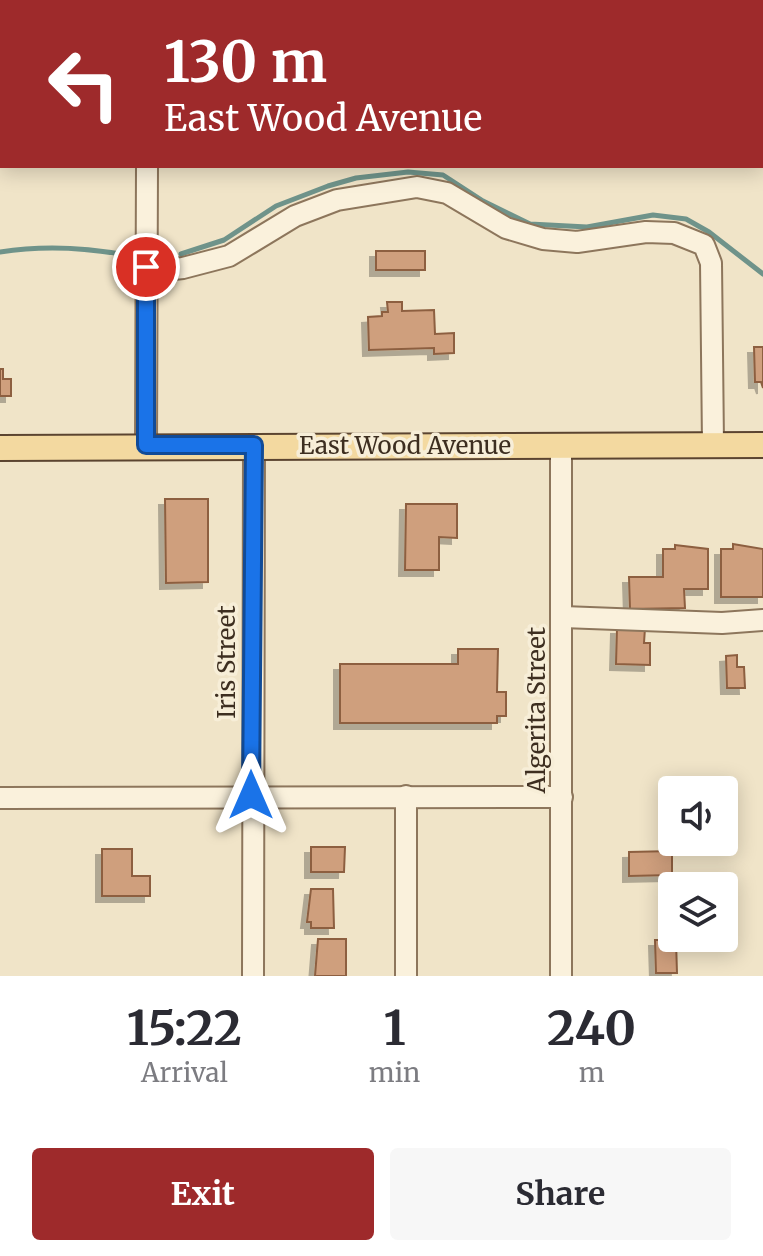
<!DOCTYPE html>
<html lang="en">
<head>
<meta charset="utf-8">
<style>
	:root { --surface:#fff; --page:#f7f7f7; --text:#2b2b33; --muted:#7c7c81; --accent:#9e2a2b }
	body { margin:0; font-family:Merriweather,serif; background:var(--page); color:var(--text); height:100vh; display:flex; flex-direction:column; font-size:30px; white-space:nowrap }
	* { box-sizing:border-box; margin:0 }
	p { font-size:26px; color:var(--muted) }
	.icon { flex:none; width:44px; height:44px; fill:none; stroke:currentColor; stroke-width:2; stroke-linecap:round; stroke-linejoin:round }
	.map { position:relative; height:976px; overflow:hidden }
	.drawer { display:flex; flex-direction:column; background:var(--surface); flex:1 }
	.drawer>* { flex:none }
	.guide { position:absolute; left:0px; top:0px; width:764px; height:168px; box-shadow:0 4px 20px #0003; background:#9e2a2b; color:#fff; overflow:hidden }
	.buttons { position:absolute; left:658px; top:776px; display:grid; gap:16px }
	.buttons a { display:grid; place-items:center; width:80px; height:80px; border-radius:8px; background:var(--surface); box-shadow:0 4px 20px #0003; font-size:40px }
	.pin { position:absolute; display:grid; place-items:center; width:68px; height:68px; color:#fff; margin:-34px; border:4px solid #fff; border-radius:50%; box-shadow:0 2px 8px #0007 }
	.me { position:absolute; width:88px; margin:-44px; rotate:0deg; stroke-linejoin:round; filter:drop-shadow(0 0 6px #0008) }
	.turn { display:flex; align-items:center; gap:28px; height:168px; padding:0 32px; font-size:36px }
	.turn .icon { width:104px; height:104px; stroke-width:2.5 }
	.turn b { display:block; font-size:56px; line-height:68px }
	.eta { display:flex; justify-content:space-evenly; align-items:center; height:136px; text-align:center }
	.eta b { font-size:48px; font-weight:700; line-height:56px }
	.cta { display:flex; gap:16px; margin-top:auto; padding:16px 32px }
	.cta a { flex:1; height:92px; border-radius:8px; background:var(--accent); color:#fff; font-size:32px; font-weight:700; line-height:92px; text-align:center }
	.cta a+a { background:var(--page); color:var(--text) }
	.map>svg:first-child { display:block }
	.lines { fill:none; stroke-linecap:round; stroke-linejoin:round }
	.stream { stroke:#6f938a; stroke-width:5 }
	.building { fill:#cf9f7d; stroke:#8d5f41; stroke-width:2; filter:url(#shadow) }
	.minor-casing { stroke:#8d765c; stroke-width:24 }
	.major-casing { stroke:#5b4430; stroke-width:28 }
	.minor { stroke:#faf1dc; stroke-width:20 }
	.major { stroke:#f3d9a0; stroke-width:24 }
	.route-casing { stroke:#114b97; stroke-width:20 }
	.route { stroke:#1a73e8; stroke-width:14 }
	.labels { text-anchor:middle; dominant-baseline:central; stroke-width:7; stroke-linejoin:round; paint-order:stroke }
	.street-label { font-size:24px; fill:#3d2e20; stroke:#f7eed8 }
</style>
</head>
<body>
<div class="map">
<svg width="763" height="976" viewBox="0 0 763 976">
	<defs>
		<filter id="shadow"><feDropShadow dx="-6" dy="6" stdDeviation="0" flood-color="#0004"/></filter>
	</defs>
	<rect width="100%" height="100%" fill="#f0e4c8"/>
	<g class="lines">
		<g class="stream">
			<path d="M0,252c43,-7 83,-5 126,3"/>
			<path d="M181,254l43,-14 52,-34 52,-20 28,-8 52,-6 35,3 40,26 47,23 57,3 66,-12 33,4 23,13 54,42"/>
		</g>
	</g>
	<g class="building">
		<rect x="376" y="251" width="49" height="19"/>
		<path d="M387,302h15v9l32,-1 1,24 19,-1v20l-20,1v-6l-65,2 -1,-33 14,-1v-4h6z"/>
		<path d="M754,347h9v41l-2,-6h-6z"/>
		<path d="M0,369h3v10h8v17h-11z"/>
		<path d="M165,499h43v83l-42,1z"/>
		<path d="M406,504h51v34l-18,-1v33h-34z"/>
		<path d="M733,544l30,5v48h-42v-48h12z"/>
		<path d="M675,545l33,4v40h-24l1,19 -55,1 -1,-32h34v-28h12z"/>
		<path d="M617,628h28l-1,15h6v22l-34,-1z"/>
		<path d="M458,649h40l-1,43h9v24h-9v7h-157v-59h118z"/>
		<path d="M737,655v12h7l1,21h-18l-1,-32z"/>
		<path d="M311,847h34l-1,25h-33z"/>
		<path d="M102,849h30v27h18v20h-48z"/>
		<path d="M672,851v24l-43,1v-24z"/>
		<path d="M311,889h22l1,39h-23v-6h-4z"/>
		<path d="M318,939h28v37h-31z"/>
		<path d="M655,940h21l1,33h-21z"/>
	</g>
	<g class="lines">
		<g class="minor-casing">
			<g id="minor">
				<path d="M148,2v-2"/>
				<path d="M146,272l37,-4 46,-12 66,-40 42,-16 80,-13 30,6 59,35 37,11 34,3 69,-10 28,1 30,12 7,18 2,181"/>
				<path d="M146,445l1,-279"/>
				<path d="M563,617l159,6 41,-3"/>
				<path d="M406,796v180"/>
				<path d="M0,798l562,-1"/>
				<path d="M253,976l1,-531"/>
				<path d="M561,976v-531"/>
			</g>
		</g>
		<g class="major-casing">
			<path id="major" d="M0,448l763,-3"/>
		</g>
		<use href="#minor" class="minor"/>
		<use href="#major" class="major"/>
	</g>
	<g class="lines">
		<g class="route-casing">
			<path id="route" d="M146,267v178h108l-3,350"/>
		</g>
		<use href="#route" class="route"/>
	</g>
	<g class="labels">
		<g class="street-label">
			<text x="405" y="445">East Wood Avenue</text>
			<text transform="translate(226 662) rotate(-90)">Iris Street</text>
			<text transform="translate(536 710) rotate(-90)">Algerita Street</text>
		</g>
	</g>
</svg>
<div class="buttons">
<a><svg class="icon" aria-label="sound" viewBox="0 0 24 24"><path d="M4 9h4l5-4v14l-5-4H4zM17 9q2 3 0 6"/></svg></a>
<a><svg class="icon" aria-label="layers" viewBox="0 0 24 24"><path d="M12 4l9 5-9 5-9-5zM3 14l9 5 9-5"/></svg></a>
</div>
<div class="pin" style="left:146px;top:267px;background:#d93025"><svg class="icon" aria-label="arrive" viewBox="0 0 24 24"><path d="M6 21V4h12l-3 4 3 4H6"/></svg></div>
<svg class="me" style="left:251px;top:795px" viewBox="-20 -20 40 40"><path d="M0-17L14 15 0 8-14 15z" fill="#1a73e8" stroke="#fff" stroke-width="4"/></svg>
<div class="guide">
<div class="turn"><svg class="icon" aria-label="left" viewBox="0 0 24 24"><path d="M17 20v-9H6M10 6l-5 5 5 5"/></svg><div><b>130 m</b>East Wood Avenue</div></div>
</div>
</div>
<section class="drawer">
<div class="eta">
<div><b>15:22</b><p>Arrival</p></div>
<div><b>1</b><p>min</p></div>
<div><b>240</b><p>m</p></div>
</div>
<div class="cta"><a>Exit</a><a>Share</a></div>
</section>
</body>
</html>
